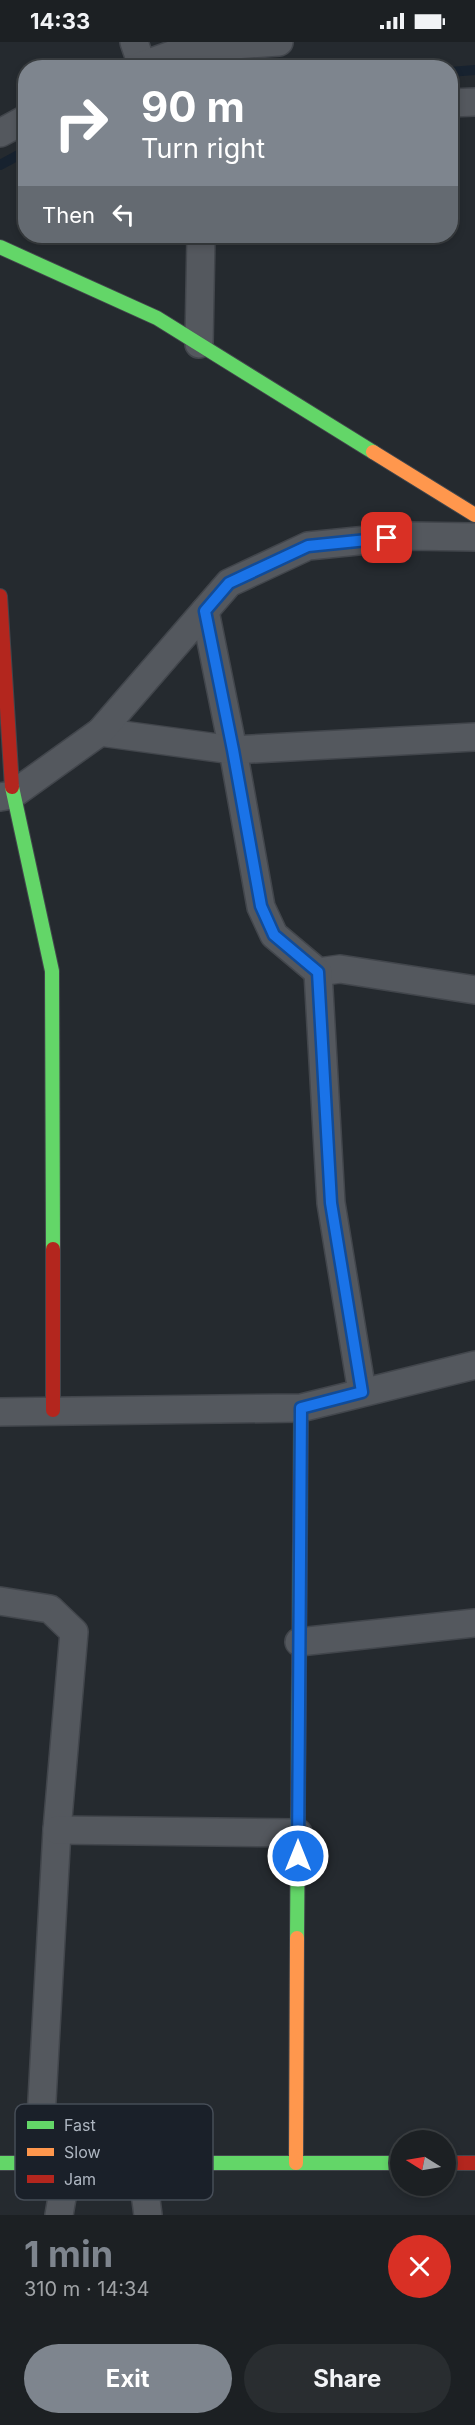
<!DOCTYPE html>
<html lang="en">
<head>
<meta charset="utf-8">
<style>
	:root { --surface:#1c2023; --page:#292d30; --text:#f1f3f6; --muted:#a0a3a6; --line:#3a3e41; --accent:#7e858e }
	body { margin:0; font-family:Inter,sans-serif; background:var(--page); color:var(--text); height:100vh; display:flex; flex-direction:column; font-size:22px; white-space:nowrap }
	* { box-sizing:border-box; margin:0 }
	p { font-size:20px; color:var(--muted) }
	.icon { flex:none; width:33px; height:33px; fill:none; stroke:currentColor; stroke-width:2; stroke-linecap:round; stroke-linejoin:round }
	.map { position:relative; height:2173px; overflow:hidden }
	.side { display:flex; flex-direction:column; background:var(--surface); flex:1 }
	.side>* { flex:none }
	.top-card { position:absolute; left:18px; top:18px; width:440px; height:183px; border-radius:24px; box-shadow:0 3px 9px #0003,0 0 0 2px var(--line); background:#7e858e; color:#fff; overflow:hidden }
	.needle { width:39px; rotate:281deg }
	.tools { position:absolute; left:390px; top:2088px; display:grid; gap:12px }
	.tools a { display:grid; place-items:center; width:66px; height:66px; border-radius:50%; background:var(--surface); box-shadow:0 3px 9px #0003,0 0 0 2px var(--line); font-size:30px }
	.pin { position:absolute; display:grid; place-items:center; width:51px; height:51px; color:#fff; margin:-26px; border-radius:12px; box-shadow:0 3px 9px #0006 }
	.me { position:absolute; width:66px; margin:-33px; rotate:0deg; stroke-linejoin:round; filter:drop-shadow(0 0 4px #0008) }
	.turn { display:flex; align-items:center; gap:21px; height:126px; padding:0 24px; font-size:27px }
	.turn .icon { width:78px; height:78px; stroke-width:2.5 }
	.turn b { display:block; font-size:42px; line-height:51px }
	.then { display:flex; align-items:center; height:57px; padding:0 24px; background:#0003; gap:12px; font-size:22px }
	.round { display:grid; place-items:center; flex:none; width:63px; height:63px; border-radius:32px; background:var(--page) }
	.overview { display:flex; align-items:center; justify-content:space-between; height:102px; padding:0 24px }
	h1 { font-size:36px; font-weight:700; line-height:45px; color:var(--accent) }
	.button { display:flex; gap:12px; margin-top:auto; padding:12px 24px }
	.button a { flex:1; height:69px; border-radius:36px; background:var(--accent); color:#fff; font-size:24px; font-weight:700; line-height:69px; text-align:center }
	.button a+a { background:var(--page); color:var(--text) }
	.status { display:flex; justify-content:space-between; align-items:center; height:42px; padding:0 30px; background:var(--surface); direction:ltr }
	.status svg { height:16px; fill:currentColor }
	.map>svg:first-child { display:block }
	.lines { fill:none; stroke-linecap:round; stroke-linejoin:round }
	.stream { stroke:#17222f; stroke-width:10 }
	.street-casing { stroke:#42464c; stroke-width:30 }
	.fast-casing { stroke:#42464c; stroke-width:16 }
	.slow-casing { stroke:#42464c; stroke-width:16 }
	.jam-casing { stroke:#42464c; stroke-width:16 }
	.street { stroke:#54585e; stroke-width:27 }
	.fast { stroke:#63d668; stroke-width:14 }
	.slow { stroke:#ff974d; stroke-width:14 }
	.jam { stroke:#b3261e; stroke-width:14 }
	.route-casing { stroke:#114b97; stroke-width:15 }
	.route { stroke:#1a73e8; stroke-width:10 }
	.key { fill:#1a2029; stroke:#464d57; stroke-width:1.5 }
	.key-label { font-size:16px; fill:#aeb6c1 }
</style>
</head>
<body>
<div class="status"><b>14:33</b><svg viewBox="0 0 49 12"><path d="M0 12V9h3v3zM5 12V6h3v6zM10 12V3h3v9zM15 12V0h3v12zM26 1h20v11H26zM47 4h2v5h-2z"/></svg></div>
<div class="map">
<svg width="475" height="2173" viewBox="0 0 475 2173">
	<rect width="100%" height="100%" fill="#252a2f"/>
	<g class="lines">
		<g class="stream">
			<path d="M450,30l25,-2"/>
			<path d="M0,123l26,-14"/>
		</g>
		<g class="street-casing">
			<g id="street">
				<path d="M134,0l8,23"/>
				<path d="M135,26l56,-20 88,-6"/>
				<path d="M450,61l25,-1"/>
				<path d="M0,91l26,-14"/>
				<path d="M199,302l2,-108"/>
				<path d="M205,569l28,139 28,157 13,28 44,37 22,-3 135,21"/>
				<path d="M100,690l133,18 242,-13"/>
				<path d="M0,755l12,-2 88,-63 129,-149 79,-37 99,-10 68,1"/>
				<path d="M318,930l13,231 31,189"/>
				<path d="M0,1370l301,-4 174,-43"/>
				<path d="M0,1559l50,8 24,23 -17,198 -16,288 27,45 -9,52"/>
				<path d="M299,1600l176,-19"/>
				<path d="M57,1788l241,3"/>
				<path d="M141,2121l7,52"/>
			</g>
		</g>
		<g class="fast-casing">
			<g id="fast">
				<path d="M0,205l157,71 216,134"/>
				<path d="M12,745l40,184 1,278"/>
				<path d="M297,1896l4,-530"/>
				<path d="M0,2121h400"/>
			</g>
		</g>
		<g class="slow-casing">
			<g id="slow">
				<path d="M373,410l102,63"/>
				<path d="M296,2121l1,-225"/>
			</g>
		</g>
		<g class="jam-casing">
			<g id="jam">
				<path d="M0,554l12,191"/>
				<path d="M53,1207v161"/>
				<path d="M446,2121h29"/>
			</g>
		</g>
		<use href="#street" class="street"/>
		<use href="#fast" class="fast"/>
		<use href="#slow" class="slow"/>
		<use href="#jam" class="jam"/>
	</g>
	<g class="lines">
		<g class="route-casing">
			<path id="route" d="M298,1814l3,-448 61,-16 -31,-189 -13,-231 -44,-37 -13,-29 -28,-156 -28,-139 24,-28 79,-37 79,-8"/>
		</g>
		<use href="#route" class="route"/>
	</g>
	<rect x="15" y="2062" width="198" height="96" rx="9" class="key"/>
	<rect x="27" y="2079" width="27" height="8" fill="#63d668"/>
	<rect x="27" y="2106" width="27" height="8" fill="#ff974d"/>
	<rect x="27" y="2133" width="27" height="8" fill="#b3261e"/>
	<g class="key-label">
		<text x="64" y="2089">Fast</text>
		<text x="64" y="2116">Slow</text>
		<text x="64" y="2143">Jam</text>
	</g>
</svg>
<div class="tools">
<a><svg class="needle" viewBox="-14 -14 28 28"><path d="M0-13l5 13h-10z" fill="#e53935"/><path d="M0 13l5-13h-10z" fill="#a0a3a6"/></svg></a>
</div>
<div class="pin" style="left:387px;top:496px;background:#d93025"><svg class="icon" aria-label="arrive" viewBox="0 0 24 24"><path d="M6 21V4h12l-3 4 3 4H6"/></svg></div>
<svg class="me" style="left:298px;top:1814px" viewBox="-20 -20 40 40"><circle r="17" fill="#1a73e8" stroke="#fff" stroke-width="3"/><path d="M0-11L8 9 0 5-8 9z" fill="#fff"/></svg>
<div class="top-card">
<div class="turn"><svg class="icon" aria-label="right" viewBox="0 0 24 24"><path d="M7 20v-9h11M14 6l5 5-5 5"/></svg><div><b>90 m</b>Turn right</div></div>
<div class="then">Then<svg class="icon" aria-label="left" viewBox="0 0 24 24"><path d="M17 20v-9H6M10 6l-5 5 5 5"/></svg></div>
</div>
</div>
<section class="side">
<div class="overview"><div><h1>1 min</h1><p>310 m · 14:34</p></div><a class="round" style="background:#d93025;color:#fff"><svg class="icon" aria-label="close" viewBox="0 0 24 24"><path d="M6 6l12 12M18 6L6 18"/></svg></a></div>
<div class="button"><a>Exit</a><a>Share</a></div>
</section>
</body>
</html>
